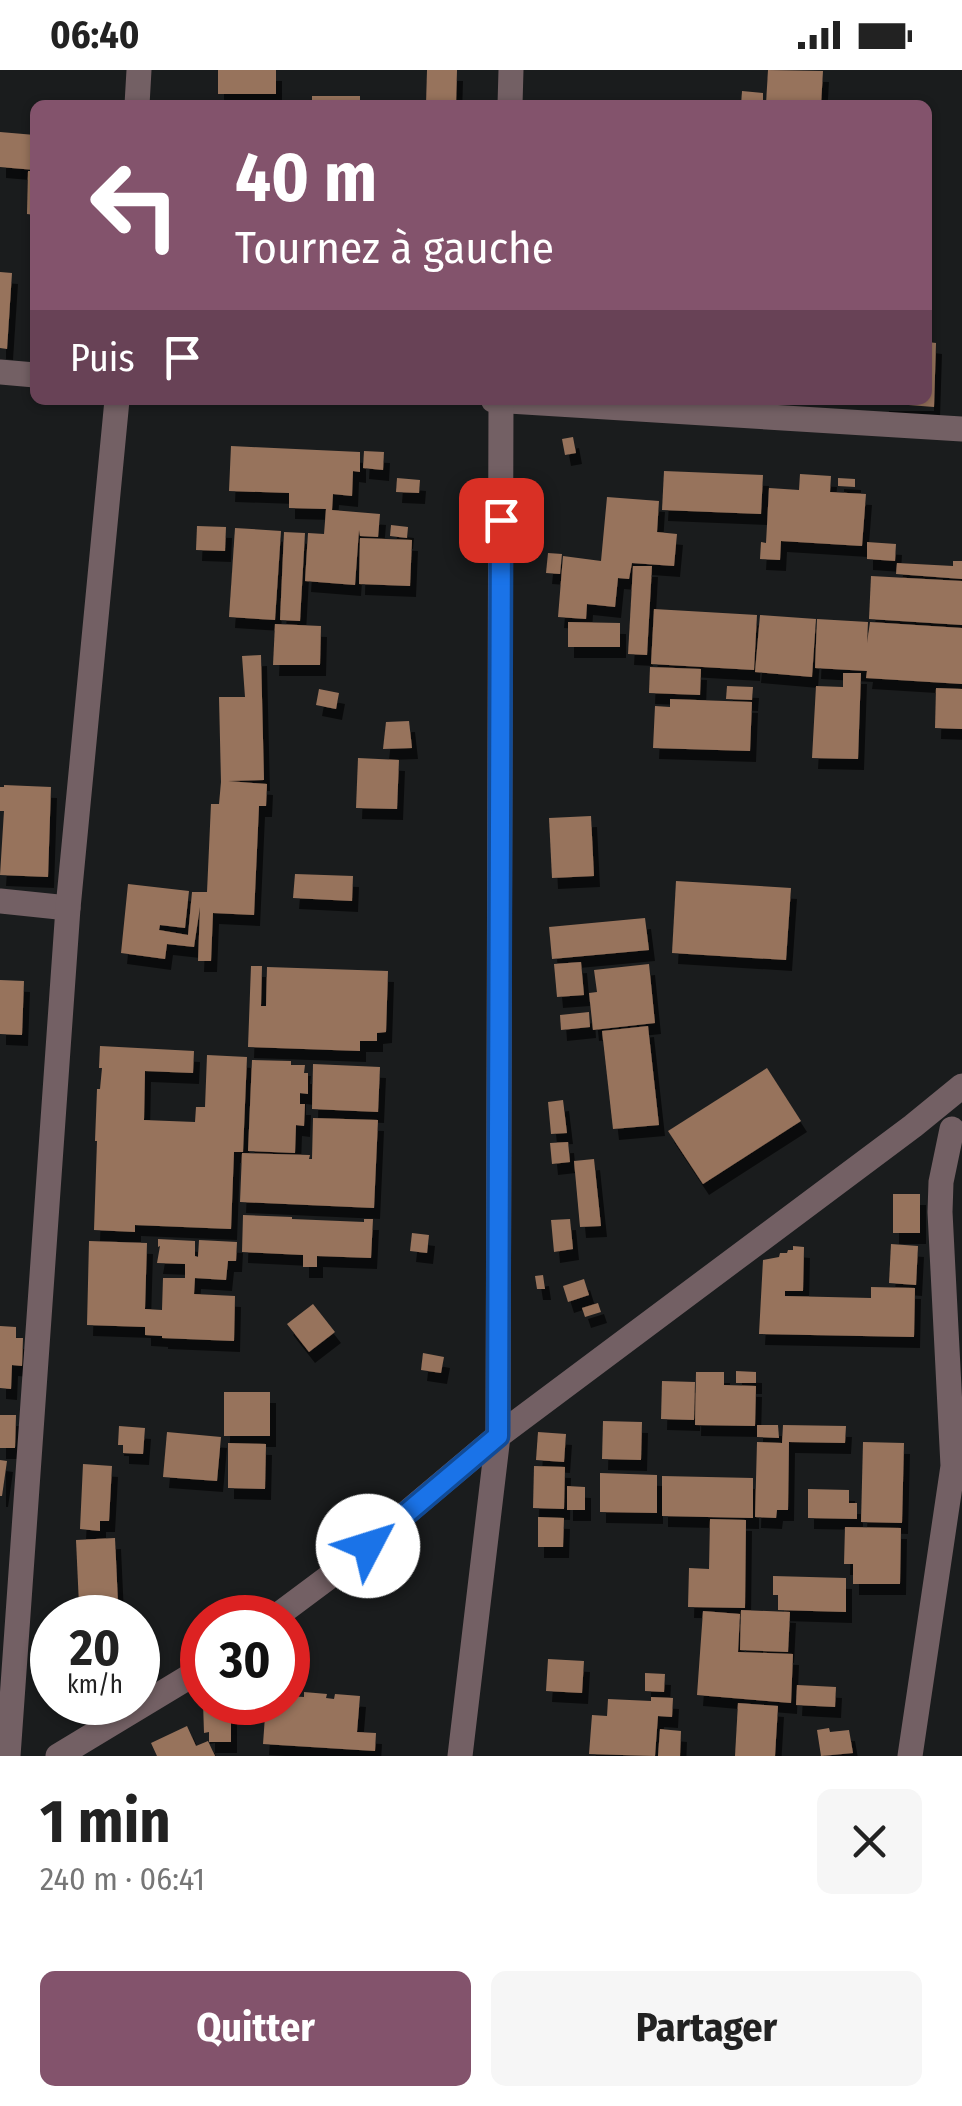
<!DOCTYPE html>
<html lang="fr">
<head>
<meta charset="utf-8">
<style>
	:root { --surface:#fff; --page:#f6f6f6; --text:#222; --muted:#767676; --accent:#83536c }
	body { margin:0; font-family:"Fira Sans Condensed",sans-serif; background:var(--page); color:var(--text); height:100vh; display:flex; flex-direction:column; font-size:38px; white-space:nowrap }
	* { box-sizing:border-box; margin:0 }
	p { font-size:32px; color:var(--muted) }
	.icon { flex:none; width:55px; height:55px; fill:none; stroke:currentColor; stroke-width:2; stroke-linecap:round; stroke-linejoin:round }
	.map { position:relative; height:1686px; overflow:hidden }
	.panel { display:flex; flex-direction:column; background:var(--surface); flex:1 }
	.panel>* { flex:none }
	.banner { position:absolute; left:30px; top:30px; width:902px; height:305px; border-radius:15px; box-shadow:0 2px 8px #0004; background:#83536c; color:#fff; overflow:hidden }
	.speed { position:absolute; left:30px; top:1525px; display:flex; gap:20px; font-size:50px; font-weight:700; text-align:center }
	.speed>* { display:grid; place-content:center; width:130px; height:130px; border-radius:50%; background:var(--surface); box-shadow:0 2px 8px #0004; line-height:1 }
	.speed small { font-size:25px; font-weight:400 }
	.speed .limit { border:15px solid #d22; background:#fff; color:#111 }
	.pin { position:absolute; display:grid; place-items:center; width:85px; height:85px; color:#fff; margin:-42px; border-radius:20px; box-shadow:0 5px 15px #0006 }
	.me { position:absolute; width:110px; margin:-55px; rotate:50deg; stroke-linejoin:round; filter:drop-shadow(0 0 8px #0008) }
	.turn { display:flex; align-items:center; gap:35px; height:210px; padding:0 40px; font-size:45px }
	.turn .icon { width:130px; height:130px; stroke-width:2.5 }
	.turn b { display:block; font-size:70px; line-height:85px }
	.then { display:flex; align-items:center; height:95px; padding:0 40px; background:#0003; gap:20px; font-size:38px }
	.round { display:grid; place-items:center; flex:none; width:105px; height:105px; border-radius:15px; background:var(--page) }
	.overview { display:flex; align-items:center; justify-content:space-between; height:170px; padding:0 40px }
	h1 { font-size:60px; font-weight:700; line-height:75px }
	.cta { display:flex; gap:20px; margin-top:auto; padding:20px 40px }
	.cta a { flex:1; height:115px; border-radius:15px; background:var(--accent); color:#fff; font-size:40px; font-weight:700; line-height:115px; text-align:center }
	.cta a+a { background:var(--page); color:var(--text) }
	.status { display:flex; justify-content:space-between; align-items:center; height:70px; padding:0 50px; background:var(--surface); direction:ltr }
	.status svg { height:28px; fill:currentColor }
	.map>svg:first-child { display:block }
	.building { fill:#97735c; filter:url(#shadow) }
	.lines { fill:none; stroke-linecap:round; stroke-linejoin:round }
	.minor { stroke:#736064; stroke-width:25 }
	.route-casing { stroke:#114b97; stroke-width:25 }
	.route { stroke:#1a73e8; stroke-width:18 }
</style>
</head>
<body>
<div class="status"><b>06:40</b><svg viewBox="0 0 49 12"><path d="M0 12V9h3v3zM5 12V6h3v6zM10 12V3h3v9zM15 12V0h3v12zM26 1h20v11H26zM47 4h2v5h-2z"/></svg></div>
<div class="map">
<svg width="962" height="1686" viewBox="0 0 962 1686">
	<defs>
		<filter id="shadow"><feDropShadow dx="6" dy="11" stdDeviation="0" flood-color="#0009"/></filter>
	</defs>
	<rect width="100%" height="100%" fill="#1a1c1d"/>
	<g class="building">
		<rect x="218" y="0" width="58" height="24"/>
		<path d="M427,0h30l-1,35h-30z"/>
		<path d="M768,0l55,1 -2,34 -55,-1z"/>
		<path d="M742,21l21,2v12h-22z"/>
		<rect x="312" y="26" width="48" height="9"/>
		<path d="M0,62l35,3v35l-35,-3z"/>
		<path d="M28,101h7v44l-8,-1z"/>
		<path d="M0,202l12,1 -5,76 -7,-1z"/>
		<path d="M928,272l8,1 -2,64 -51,-4v-3h45z"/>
		<path d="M573,367l3,16 -11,2 -3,-16z"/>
		<path d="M231,376l129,6v20l-7,-1 -1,25 -19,-2 -1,16 48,4 -2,23 -18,-1 -1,-6 -4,55 -50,-4 3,-48 16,1 2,-25 -37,-1v-15l-60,-2z"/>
		<path d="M364,381l20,1 -1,18 -20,-2z"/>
		<path d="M664,401l99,4 -2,39 -99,-4z"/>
		<path d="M800,404l31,2 -1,16 36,2 -4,52 -81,-5 -1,19 -20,-1 1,-17 5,1 3,-55 30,2z"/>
		<path d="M397,408l23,2 -1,13 -23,-1z"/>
		<path d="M838,408l17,1v8l-17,-1z"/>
		<path d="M607,427l52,4 -2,31 20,2 -3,32 -42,-3 -3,16 -11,-1 -3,29 -28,-3 -1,15 -28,-2 5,-61 38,5z"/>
		<path d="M391,455l17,2 -1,11 -17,-2z"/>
		<path d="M197,456l29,1 -1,24 -29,-1z"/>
		<path d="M235,458l46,3 -6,89 -46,-3z"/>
		<path d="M284,462l21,1 -5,88 -20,-1z"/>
		<path d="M360,468l52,2 -2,46 -51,-2z"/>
		<path d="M867,472l29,2 -1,17 -28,-2z"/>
		<path d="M548,483l14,1 -2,20 -14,-1z"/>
		<path d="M953,491h9v18l-66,-5 1,-11 56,3z"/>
		<path d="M633,496h19l-5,89 -19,-1z"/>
		<path d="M871,506l91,5v44l-93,-6z"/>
		<path d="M654,539l103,6 -3,55 -103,-6z"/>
		<path d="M760,545l56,4 -4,58 -57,-5z"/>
		<path d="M817,549l51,3 -1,21 3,-21 92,6v56l-96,-6 1,-7 -52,-3z"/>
		<path d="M568,552l52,1v24h-52z"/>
		<path d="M275,554l46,2 -1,39h-47z"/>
		<path d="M261,585l3,125 -36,1 39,3 -1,22h-7l-5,109 -41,-2 -2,48h-13l2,-54 -6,40 -27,-3 -2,15 -44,-6 7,-69 61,7 -4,37 -25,-3 -1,5 29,5 4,-43h15l4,-88h8l2,-22 -2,-85h26l-3,-41z"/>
		<path d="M650,597l51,2 -1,26 -51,-2z"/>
		<path d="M843,603h18l-3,86 -46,-1 4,-72 27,1z"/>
		<path d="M727,616l26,1 -1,13 -26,-1z"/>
		<path d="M936,618l26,1v40l-27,-1z"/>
		<path d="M319,619l20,4 -3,16 -20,-4z"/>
		<path d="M670,629l82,3 -2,49 -97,-3 2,-42 15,1z"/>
		<path d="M409,651l3,27 -29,1 3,-27z"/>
		<path d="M358,688l41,2 -2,49 -41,-1z"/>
		<path d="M4,715l47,2 -3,90 -48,-2 4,-64h-4v-24h4z"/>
		<path d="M591,746l3,60 -42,2 -3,-60z"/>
		<path d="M295,804l58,2 -1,25 -59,-3z"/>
		<path d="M676,811l115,7 -5,72 -114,-7z"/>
		<path d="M645,848l4,32 -97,9 -3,-32z"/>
		<path d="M581,892l3,33 -27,2 -3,-33z"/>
		<path d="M649,894l6,59 -62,7 -4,-37 8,-1 -3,-22z"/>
		<path d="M251,896h11l-1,40h5l1,-39 121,4 -2,61 -9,1v8h-17v10l-112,-4z"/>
		<path d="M0,910l24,1 -2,54 -22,-1z"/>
		<path d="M589,942l1,15 -29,3 -1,-15z"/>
		<path d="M648,956l11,99 -46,4 -11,-98z"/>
		<path d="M100,976l94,5 -1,22 -48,-2 -1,49 51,2 1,-15h9l2,-52 40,2 -4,95h-9l-3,77 -96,-4v7l-41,-2 3,-89h-2l2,-52h3l2,-21h-3z"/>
		<path d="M252,990l39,1v4h14l-1,8h4v21l-8,-1v11h5l-1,22 -8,-1 -1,28 -47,-2z"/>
		<path d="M313,994l67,3 -2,45 -66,-3z"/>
		<path d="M767,998l34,53 -98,63 -35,-53z"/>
		<path d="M563,1030l4,33 -16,1 -3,-32z"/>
		<path d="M313,1048l65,2 -4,88 -134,-6 2,-49 68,2 -1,4h3z"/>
		<path d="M568,1072l2,20 -18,2 -2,-21z"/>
		<path d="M594,1089l7,67 -21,1 -6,-66z"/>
		<rect x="893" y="1124" width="27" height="39"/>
		<path d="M243,1145l49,2v2l72,3v-3h9l-2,39 -54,-2v11h-14v-12l-61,-3z"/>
		<path d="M570,1149l3,30 -19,3 -3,-32z"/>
		<path d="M412,1163l17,2 -2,18 -17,-2z"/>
		<path d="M158,1169l37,2v15l3,1 1,-17 38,2 -1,19h-8l-2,19 -31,-2 -1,16 41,2 -1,45 -72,-3v-2l-17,-1v-8l-58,-2 2,-84 58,2 -2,66 17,1 1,-32h22v-14l-28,-1 3,-17 -2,1z"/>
		<path d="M891,1174l27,2 -2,39 -27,-2z"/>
		<path d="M793,1176l11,1 -1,44h-18v5l86,2v-11l44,1 -1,49 -155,-3 4,-74 16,-3 1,-4h7l1,-3h5z"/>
		<path d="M543,1205l2,14h-8l-2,-13z"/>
		<path d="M584,1209l5,16 -21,7 -5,-16z"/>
		<path d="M598,1233l3,9 -16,5 -3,-9z"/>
		<path d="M313,1234l22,28 -26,20 -22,-28z"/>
		<path d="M0,1256l16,1v11h7l-1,28 -10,-1 -1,24 -11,-1z"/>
		<path d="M423,1283l21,4 -3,16 -20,-3z"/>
		<path d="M736,1301l20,1v11h-20z"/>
		<path d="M696,1302h28v13l32,1 -1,40 -60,-1z"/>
		<path d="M662,1311l33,1 -1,38 -33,-1z"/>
		<rect x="224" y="1322" width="46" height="44"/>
		<path d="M0,1345h16l-1,33h-15z"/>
		<path d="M603,1351l39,1 -1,38 -39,-1z"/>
		<path d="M757,1355h21l1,13 -22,-1z"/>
		<path d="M783,1355l63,1 -1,17 -56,-1 -1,68h-11l-1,8 -21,-1 2,-75 25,1z"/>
		<path d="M119,1356l26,2 -2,26 -20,-1v-8h-5z"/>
		<path d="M167,1362l54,5 -4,44 -54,-4z"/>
		<path d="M538,1362l28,2 -2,28 -28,-2z"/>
		<path d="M863,1372l41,1 -2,80 -41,-1z"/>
		<path d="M228,1373l38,1 -1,45 -37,-1z"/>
		<path d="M0,1390l7,1 -5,35h-2z"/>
		<path d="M83,1394l29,2 -3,55h-9v10l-20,-2z"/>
		<path d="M534,1396l31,1 -1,42 -31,-1z"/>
		<path d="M600,1403l57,2v38l-57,-1z"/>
		<path d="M662,1406l91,2v40l-91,-2z"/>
		<path d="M567,1416l18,1v23h-18z"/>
		<path d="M808,1419l41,1v13h8v16l-49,-1z"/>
		<path d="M538,1447l26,1 -1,29h-25z"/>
		<path d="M710,1449l36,1 -1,88 -57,-1 1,-39 20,1z"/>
		<path d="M845,1457l56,1 -1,56h-47v-20h-9z"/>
		<path d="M115,1468l3,65 -39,2 -3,-65z"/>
		<path d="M773,1506l73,2v34l-68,-2v-15h-5z"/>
		<path d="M741,1540l49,2 -2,40 -48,-2z"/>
		<path d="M703,1541l37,3 -2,38 55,2 -2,49 -94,-8z"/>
		<path d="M548,1589l36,2 -2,32 -36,-2z"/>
		<path d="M645,1603l20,1 -1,18 -19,-1z"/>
		<path d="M797,1615l39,2 -1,20 -39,-2z"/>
		<path d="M304,1622l23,2 -1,4 8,1 1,-5 25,2 -3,36 19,1 -1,18 -112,-7 3,-42h22v-6l16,1z"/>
		<path d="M651,1627l22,1 -1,19 -14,-1 -3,40 -66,-2 3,-39 15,1 1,-17 43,2z"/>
		<path d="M203,1632h28v40h-22v-10l-5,1z"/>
		<path d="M738,1633l40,3 -3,50h-40z"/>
		<path d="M187,1656l9,20 12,-5 7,15h-58l-6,-13z"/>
		<path d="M829,1658l1,4 19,-2 4,23 -32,3 -4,-26z"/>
		<path d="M660,1659l21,2 -1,25h-22z"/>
	</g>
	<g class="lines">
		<g class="minor">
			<path d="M137,35l2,-35"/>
			<path d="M510,35l1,-35"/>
			<path d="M0,302l35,3"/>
			<path d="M493,330l469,29"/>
			<path d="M0,831l68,7"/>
			<path d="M274,1548l67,-50 157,-132 415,-310 49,-40"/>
			<path d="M8,1686l60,-848 49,-508"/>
			<path d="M58,1686l144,-87"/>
			<path d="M460,1686l38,-320 3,-1036"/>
			<path d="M910,1686l43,-290 -13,-254 1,-30 11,-53"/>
		</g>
	</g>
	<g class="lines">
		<g class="route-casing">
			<path id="route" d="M368,1476l130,-110 3,-916"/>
		</g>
		<use href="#route" class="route"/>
	</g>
</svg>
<div class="speed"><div>20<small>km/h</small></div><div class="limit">30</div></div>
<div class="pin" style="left:501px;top:450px;background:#d93025"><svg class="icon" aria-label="arrive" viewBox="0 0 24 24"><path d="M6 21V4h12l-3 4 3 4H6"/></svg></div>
<svg class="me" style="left:368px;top:1476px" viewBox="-20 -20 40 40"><circle r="19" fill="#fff"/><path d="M0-13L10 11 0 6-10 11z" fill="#1a73e8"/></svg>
<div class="banner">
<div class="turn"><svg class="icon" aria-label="left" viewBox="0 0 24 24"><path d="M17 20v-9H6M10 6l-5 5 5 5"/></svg><div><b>40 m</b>Tournez à gauche</div></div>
<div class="then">Puis<svg class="icon" aria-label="arrive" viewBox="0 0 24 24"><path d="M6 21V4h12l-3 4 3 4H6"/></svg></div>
</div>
</div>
<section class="panel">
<div class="overview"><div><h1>1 min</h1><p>240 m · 06:41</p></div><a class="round"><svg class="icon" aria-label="close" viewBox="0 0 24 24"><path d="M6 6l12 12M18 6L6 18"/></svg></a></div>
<div class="cta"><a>Quitter</a><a>Partager</a></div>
</section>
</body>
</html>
